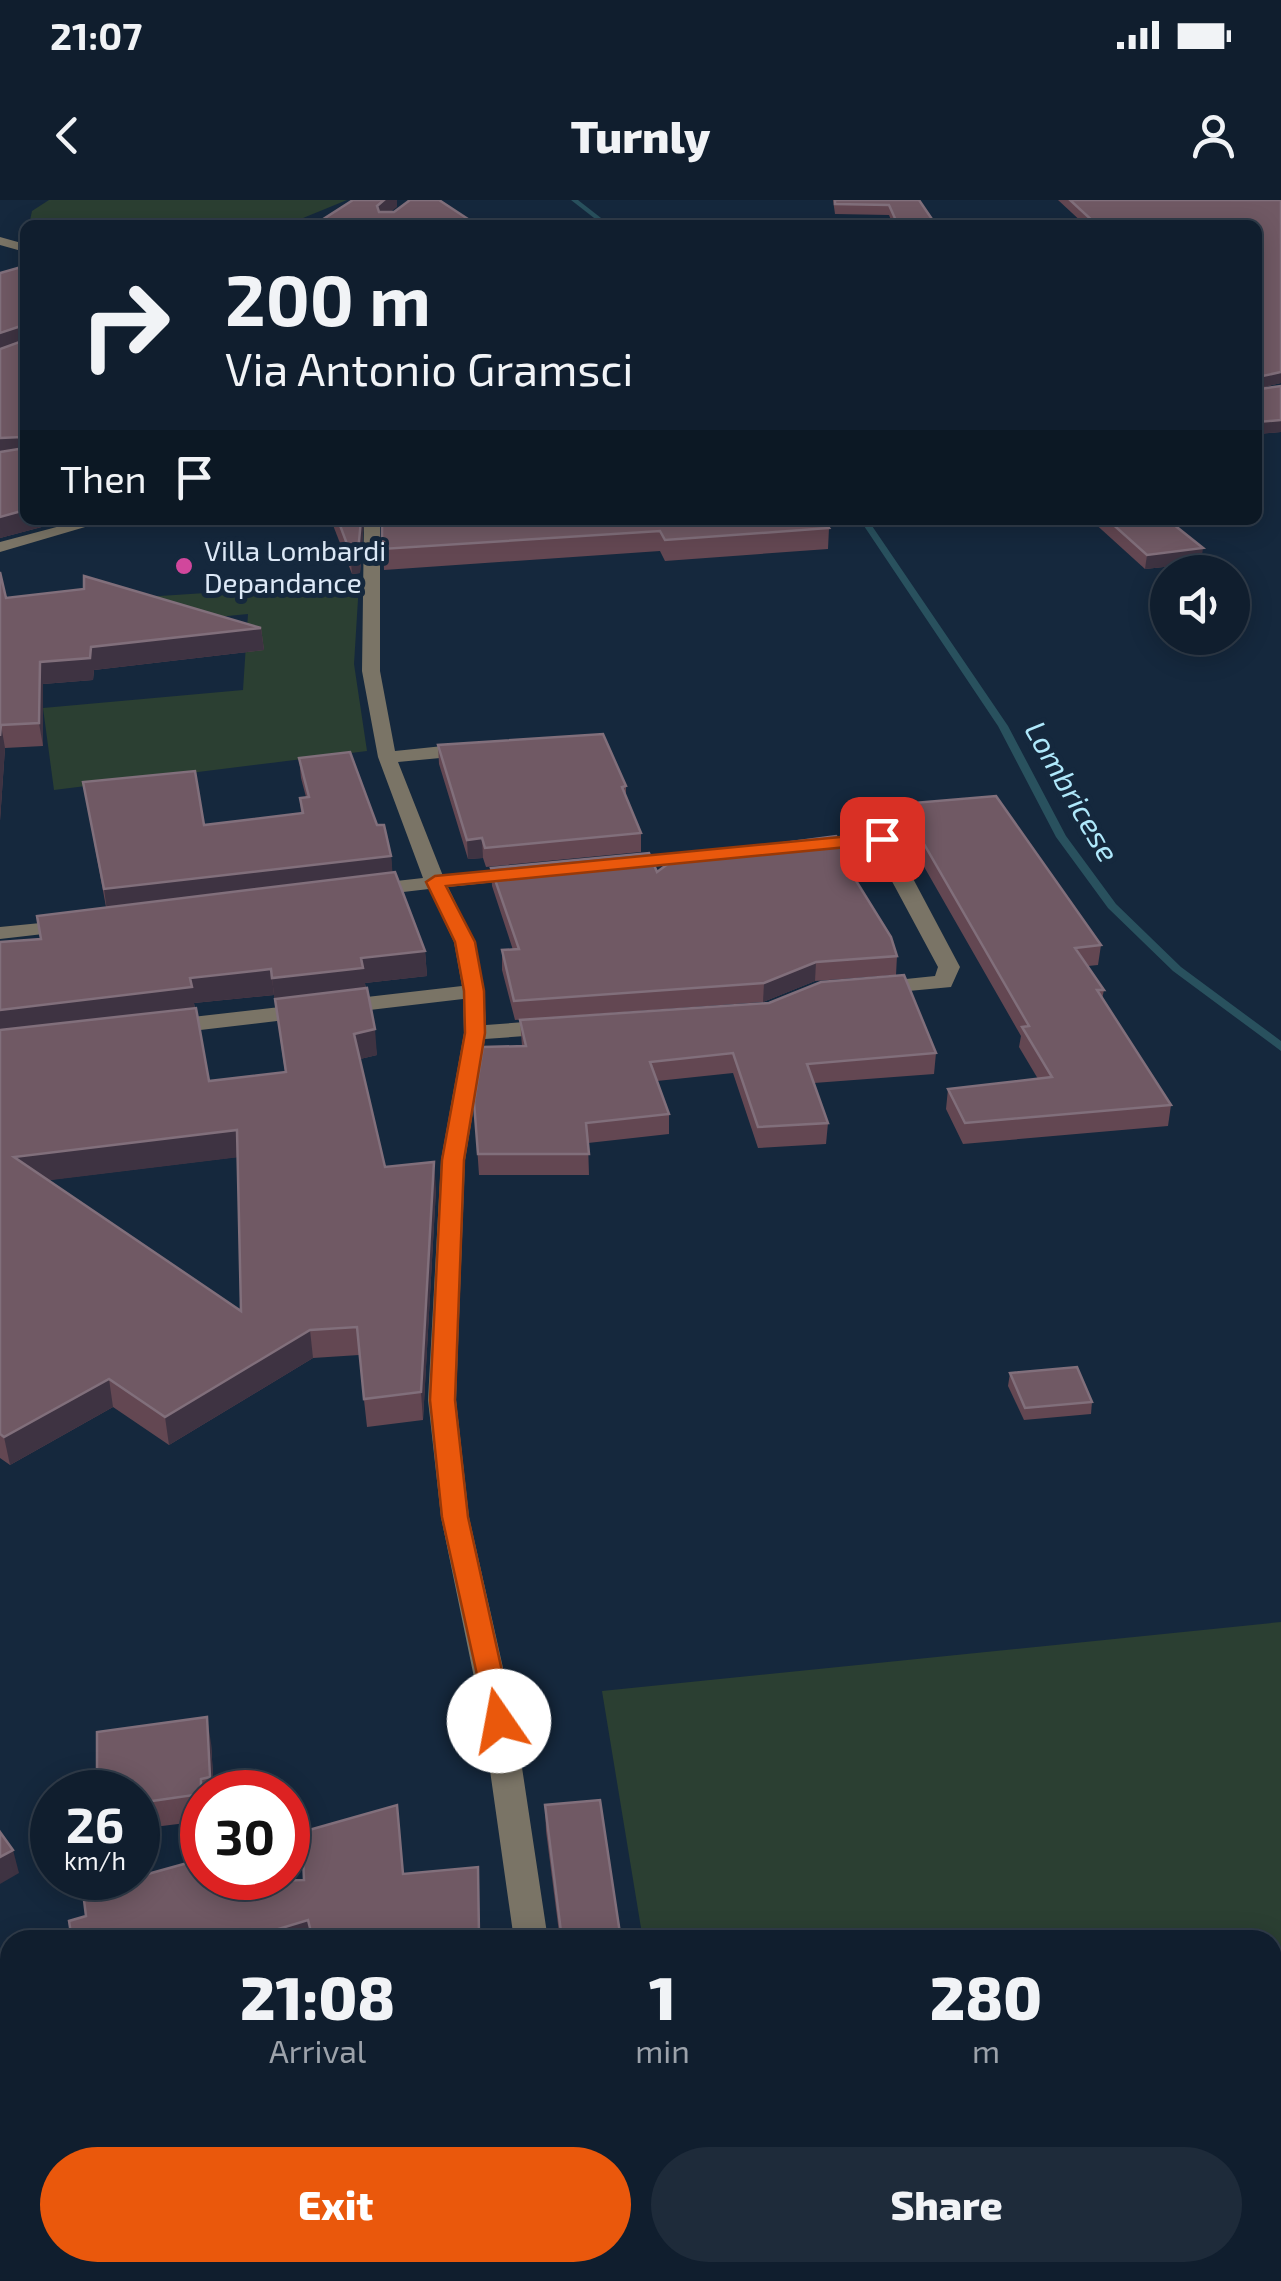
<!DOCTYPE html>
<html lang="en">
<head>
<meta charset="utf-8">
<style>
	:root { --surface:#101e2e; --page:#1e2b3a; --text:#f1f3f6; --muted:#9ca2aa; --line:#303c4a; --accent:#ea580c }
	body { margin:0; font-family:"Exo 2",sans-serif; background:var(--page); color:var(--text); height:100vh; display:flex; flex-direction:column; font-size:38px; white-space:nowrap }
	* { box-sizing:border-box; margin:0 }
	p { font-size:32px; color:var(--muted) }
	.icon { flex:none; width:55px; height:55px; fill:none; stroke:currentColor; stroke-width:2; stroke-linecap:round; stroke-linejoin:round }
	.map { position:relative; flex:1; overflow:hidden }
	.details { position:absolute; left:0px; top:1730px; width:1282px; height:352px; display:flex; flex-direction:column; background:var(--surface); border-radius:30px 30px 0 0; box-shadow:0 5px 25px #0003,0 0 0 2px var(--line) }
	.details>* { flex:none }
	.top-card { position:absolute; left:20px; top:20px; width:1242px; height:305px; border-radius:15px; box-shadow:0 5px 25px #0003,0 0 0 2px var(--line); background:#101e2e; color:var(--text); overflow:hidden }
	.tools { position:absolute; left:1150px; top:355px; display:grid; gap:20px }
	.tools a { display:grid; place-items:center; width:100px; height:100px; border-radius:50%; background:var(--surface); box-shadow:0 5px 25px #0003,0 0 0 2px var(--line); font-size:50px }
	.speed { position:absolute; left:30px; top:1570px; display:flex; gap:20px; font-size:50px; font-weight:700; text-align:center }
	.speed>* { display:grid; place-content:center; width:130px; height:130px; border-radius:50%; background:var(--surface); box-shadow:0 5px 25px #0003,0 0 0 2px var(--line); line-height:1 }
	.speed small { font-size:25px; font-weight:400 }
	.speed .limit { border:15px solid #d22; background:#fff; color:#111 }
	.pin { position:absolute; display:grid; place-items:center; width:85px; height:85px; color:#fff; margin:-42px; border-radius:20px; box-shadow:0 5px 15px #0006 }
	.me { position:absolute; width:110px; margin:-55px; rotate:348deg; stroke-linejoin:round; filter:drop-shadow(0 0 8px #0008) }
	.turn { display:flex; align-items:center; gap:35px; height:210px; padding:0 40px; font-size:45px }
	.turn .icon { width:130px; height:130px; stroke-width:2.5 }
	.turn b { display:block; font-size:70px; line-height:85px }
	.then { display:flex; align-items:center; height:95px; padding:0 40px; background:#0003; gap:20px; font-size:38px }
	.eta { display:flex; justify-content:space-evenly; align-items:center; height:170px; text-align:center }
	.eta b { font-size:60px; font-weight:800; line-height:70px }
	.action { display:flex; gap:20px; margin-top:auto; padding:20px 40px }
	.action a { flex:1; height:115px; border-radius:60px; background:var(--accent); color:#fff; font-size:40px; font-weight:800; line-height:115px; text-align:center }
	.action a+a { background:var(--page); color:var(--text) }
	.status { display:flex; justify-content:space-between; align-items:center; height:70px; padding:0 50px; background:var(--surface); direction:ltr }
	.status svg { height:28px; fill:currentColor }
	header { display:flex; justify-content:space-between; align-items:center; height:130px; padding:0 40px; background:var(--surface); font-size:45px; font-weight:800 }
	.map>svg:first-child { display:block }
	.green { fill:#2b3f32 }
	.lines { fill:none; stroke-linecap:round; stroke-linejoin:round }
	.stream { fill:#29515e; fill-rule:evenodd }
	.minor { fill:#7a7466; fill-rule:evenodd }
	.wall { fill:#634752; fill-rule:evenodd }
	.shaded-wall { fill:#3e3342 }
	.building { fill:#705964; stroke:#816f7b; stroke-width:2.5; fill-rule:evenodd }
	.route { fill:#ea580c; stroke:#983908; stroke-width:2.5 }
	.hotel-dot { fill:#d1479c; stroke:#15283d; stroke-width:4 }
	.labels { text-anchor:middle; dominant-baseline:central; stroke-width:10; stroke-linejoin:round; paint-order:stroke }
	.far-poi-label { font-size:28px; fill:#dde9f7; stroke:#15283d; text-anchor:start }
	.far-water-label { font-size:30px; font-style:italic; fill:#afe8fb; stroke:#15283d }
</style>
</head>
<body>
<div class="status"><b>21:07</b><svg viewBox="0 0 49 12"><path d="M0 12V9h3v3zM5 12V6h3v6zM10 12V3h3v9zM15 12V0h3v12zM26 1h20v11H26zM47 4h2v5h-2z"/></svg></div>
<header><svg class="icon" aria-label="back" viewBox="0 0 24 24"><path d="M15 5l-7 7 7 7"/></svg>Turnly<svg class="icon" aria-label="person" viewBox="0 0 24 24"><circle cx="12" cy="8" r="4"/><path d="M4 21q1-7 8-7t8 7"/></svg></header>
<div class="map">
<svg width="1281" height="2081" viewBox="0 0 1281 2081">
	<rect width="100%" height="100%" fill="#15283d"/>
	<g class="green">
		<path d="M49,0h298l-61,25h-257l3,-14z"/>
		<path d="M359,383l-5,81 13,87 -313,39 -11,-82 200,-18 5,-76 -103,10 -1,-27z"/>
		<path d="M1281,1422v458l-8,1 -1,-141h-629l-41,-249z"/>
	</g>
	<g class="lines">
		<g class="stream">
			<path d="M571,0h7l32,25h-7z"/>
			<path d="M860,320h8l140,206 58,110 50,68 65,63 100,74v10l-108,-80 -65,-63 -52,-71 -58,-111z"/>
		</g>
		<g class="minor">
			<path d="M0,37l25,7v8l-25,-7z"/>
			<path d="M83,320h26l-109,32v-10z"/>
			<path d="M364,320h16v151l15,80 77,-8 9,6 -9,6 -74,7 45,114 80,-9 10,6 -10,6 -75,8c25,50 36,82 38,138l66,-5 11,7 -11,7 -67,5 -20,121 -9,240 13,117 46,204 33,219h-34l-31,-219 -42,-204 -13,-117 13,-240 23,-127 -1,-34 -297,35 -11,-7 11,-7 296,-34 -8,-44 -25,-53 -60,7 -10,-6 10,-6 54,-6 -45,-121 -16,-86z"/>
			<path d="M859,597l7,2 26,40 68,128 -9,20 -74,7 -11,-6 11,-6 58,-6 3,-9 -65,-121 -255,24 -10,-6 10,-6 249,-23 -18,-32z"/>
			<path d="M71,720l7,2v8l-78,9v-12z"/>
			<path d="M715,2072h38l1,9h-38z"/>
		</g>
	</g>
	<g class="wall">
		<path d="M833,0h86l17,25h-43l-4,-10 -54,-1z"/>
		<path d="M1058,0h223v185v-2l-21,5 21,44 -23,2v-209h-173z"/>
		<path d="M25,66v254h43l-68,18v-265z"/>
		<path d="M331,320h33l-4,53 -8,1z"/>
		<path d="M382,320l447,8 -1,21 -163,12 -5,-10 -276,19z"/>
		<path d="M1091,320h77l33,43 -56,6z"/>
		<path d="M0,372l6,26 255,30 3,22 -170,20 -1,10 -50,4v62l-38,2 -5,73z"/>
		<path d="M438,545l188,41v10l15,37v19l-155,15 -3,-9 -15,1 -29,-95z"/>
		<path d="M299,558l78,67 14,31 1,16 33,79 2,25 -62,7 12,72 -17,4 25,108 51,22 -13,231 -56,7 -8,-72 -46,3 -144,87 -56,-38 -103,58 -10,-7v-516l41,-3 65,-32 -23,-125 121,43 97,-12 -1,-15 6,-1 -5,-19zM274,795l11,77 -76,9 -15,-78zM237,957l4,154 -193,-131z"/>
		<path d="M901,604l200,141 -3,20 -10,1 16,24 -2,9 69,106 -3,21 -205,18 -17,-35 2,-20 90,-10 -19,-32 2,-11 -122,-213z"/>
		<path d="M769,645l88,26 -1,11 41,74 -1,19 -81,6 -52,21 -248,18 -13,-50v-20h11l-21,-64 -1,-18 166,4 111,-22z"/>
		<path d="M520,820l416,33 -2,21 -120,9 14,40 -2,21 -68,4 -25,-75 -76,8 12,33v20l-81,9 1,32h-110l-5,-73 48,-56z"/>
		<path d="M1010,1173l82,29 -1,12 -67,6 -16,-34z"/>
		<path d="M97,1532l114,11 3,49h-12v29l-64,8v-37h-41z"/>
		<path d="M545,1605l76,135h-61l-14,-109z"/>
		<path d="M10,1823v124l-10,-16v-103z"/>
		<path d="M1281,1879v70l-9,1v-70z"/>
	</g>
	<g class="shaded-wall">
		<path d="M384,0h13v7l-19,15 -1,-16z"/>
		<path d="M21,126l3,18 -24,8v-19z"/>
		<path d="M1281,172v11l-23,5v-11z"/>
		<path d="M1281,220v12l-23,2v-12z"/>
		<path d="M22,237l3,19 -25,2v-20z"/>
		<path d="M25,310v10h43l-68,18v-21z"/>
		<path d="M361,320h3l-4,53 -8,1 -2,-22z"/>
		<path d="M1203,348l-2,15 -56,6 2,-14z"/>
		<path d="M261,428l3,22 -170,20 -1,10 -50,4v62l-4,-23 1,-61 51,-15z"/>
		<path d="M1,525l4,23 -5,73v-85z"/>
		<path d="M482,638l1,20 -15,1 -1,-19z"/>
		<path d="M391,656l2,21 -286,34 -3,-22z"/>
		<path d="M425,751l2,25 -62,7v10l-90,11 -3,-26 89,-20z"/>
		<path d="M816,762l-1,19 -52,21 1,-19z"/>
		<path d="M271,769l3,26 -80,8 1,10 -195,23v-26l190,-32z"/>
		<path d="M375,829l2,26 -21,5 -2,-26z"/>
		<path d="M237,930l3,27 -221,27 -5,-27z"/>
		<path d="M434,962l2,27 -13,231 -2,-28z"/>
		<path d="M310,1130l3,28 -144,87 -4,-28z"/>
		<path d="M109,1179l4,28 -103,58 -6,-28z"/>
		<path d="M207,1517l4,26 3,49 -4,-15z"/>
		<path d="M13,1650l6,23 -19,11v-27z"/>
		<path d="M478,1667l2,73h-4z"/>
		<path d="M308,1720l3,20h-69z"/>
		<path d="M40,2072h4l2,9h-15z"/>
		<path d="M132,2072h3l2,9h-18z"/>
		<path d="M448,2072h12l1,9h-31v-5z"/>
	</g>
	<g class="building">
		<path d="M353,0h31l-7,6 2,6h15l16,-12h29l38,25h-163z"/>
		<path d="M835,0h84l17,25h-38l-9,-20 -54,-1z"/>
		<path d="M1070,0h211v172l-23,5v-152h-161z"/>
		<path d="M25,66v63l-4,-3 -21,7v-60z"/>
		<path d="M25,140v106l-3,-9 -22,1v-89z"/>
		<path d="M1258,181l2,8 21,-3v34l-23,2z"/>
		<path d="M25,248v62l-25,7v-65z"/>
		<path d="M338,320h23l-3,32h-8z"/>
		<path d="M382,320h441l6,8 -164,12 -5,-9 -278,18z"/>
		<path d="M1108,320h60l35,28 -56,7z"/>
		<path d="M0,372l6,26 78,-9v-13l177,52 -170,19 -1,11 -50,4 -1,61 -38,2 -1,11z"/>
		<path d="M603,534l23,52 -4,1 19,46 -156,15 -3,-10 -15,2 -29,-95z"/>
		<path d="M350,552l27,73h7l7,31 -287,33 -21,-107 112,-11 9,54 99,-12 -3,-15 9,-1 -10,-39z"/>
		<path d="M996,596l105,149 -26,3 29,42h-7l74,115 -206,18 -17,-34 104,-12 -30,-50 7,-1 -128,-222z"/>
		<path d="M836,636l21,35h-7l41,66 6,19 -81,6 -52,21 -250,18 -12,-51 17,-1 -28,-81 158,-15 8,19 24,-18 91,-4 -3,-5z"/>
		<path d="M395,672l30,79 -64,7 2,10 -91,10 -1,-9 -81,9 2,9 -192,23v-68l41,-3 -4,-23z"/>
		<path d="M904,775l32,78 -129,11 21,59 -70,4 -25,-74 -83,9 19,52 -83,9 3,31h-111l-4,-52 9,-55 43,-1 -6,-26 249,-17 52,-21z"/>
		<path d="M367,788l8,41 -21,5 31,133 49,-5 -13,230 -57,7 -7,-72 -47,3 -145,87 -56,-38 -105,58 -4,-3v-404l196,-22 13,73 77,-9 -11,-73zM237,930l4,181 -227,-154z"/>
		<path d="M1077,1167l15,35 -67,6 -15,-35z"/>
		<path d="M207,1517l3,60 -9,2v15l-63,9v-11h-26v-3l-15,2v-59z"/>
		<path d="M600,1600l21,140h-59l-17,-135z"/>
		<path d="M397,1605l6,69 75,-7 1,69 -3,4h-163l-5,-20 -66,20h-170l-3,-19 17,-5 -3,-24 119,-33v19h20l1,4 81,-2 -2,-48z"/>
		<path d="M0,1632l13,18 -13,7z"/>
		<path d="M10,1823v108l-10,-16v-87z"/>
		<path d="M1281,1879v49h-9v-48z"/>
		<path d="M10,1963v109h30l-9,9h-31v-111z"/>
		<path d="M1281,2038v43h-99l50,-9h40v-33z"/>
		<path d="M46,2072h86l-13,9h-66z"/>
		<path d="M207,2072h99l2,9h-99z"/>
		<path d="M430,2072h18l-18,4z"/>
		<path d="M460,2072h138l1,9h-138z"/>
	</g>
	<path class="route" d="M882,633l6,2v8l-442,43 29,56 9,49 1,42 -21,127 -9,240 13,117 45,204 -4,8h-20l-47,-212 -12,-117 12,-240 23,-127 -1,-42 -9,-49 -29,-60 9,-6z"/>
	<circle class="hotel-dot" cx="184" cy="366" r="10"/>
	<g class="labels">
		<g class="far-poi-label">
			<text x="204" y="350">Villa Lombardi<tspan x="204" dy="32">Depandance</tspan></text>
		</g>
		<g class="far-water-label">
			<text transform="translate(1073 591) rotate(60)">Lombricese</text>
		</g>
	</g>
</svg>
<div class="tools">
<a><svg class="icon" aria-label="sound" viewBox="0 0 24 24"><path d="M4 9h4l5-4v14l-5-4H4zM17 9q2 3 0 6"/></svg></a>
</div>
<div class="speed"><div>26<small>km/h</small></div><div class="limit">30</div></div>
<div class="pin" style="left:882px;top:639px;background:#d93025"><svg class="icon" aria-label="arrive" viewBox="0 0 24 24"><path d="M6 21V4h12l-3 4 3 4H6"/></svg></div>
<svg class="me" style="left:499px;top:1521px" viewBox="-20 -20 40 40"><circle r="19" fill="#fff"/><path d="M0-13L10 11 0 6-10 11z" fill="#ea580c"/></svg>
<div class="top-card">
<div class="turn"><svg class="icon" aria-label="right" viewBox="0 0 24 24"><path d="M7 20v-9h11M14 6l5 5-5 5"/></svg><div><b>200 m</b>Via Antonio Gramsci</div></div>
<div class="then">Then<svg class="icon" aria-label="arrive" viewBox="0 0 24 24"><path d="M6 21V4h12l-3 4 3 4H6"/></svg></div>
</div>
<section class="details">
<div class="eta">
<div><b>21:08</b><p>Arrival</p></div>
<div><b>1</b><p>min</p></div>
<div><b>280</b><p>m</p></div>
</div>
<div class="action"><a>Exit</a><a>Share</a></div>
</section>
</div>
</body>
</html>
